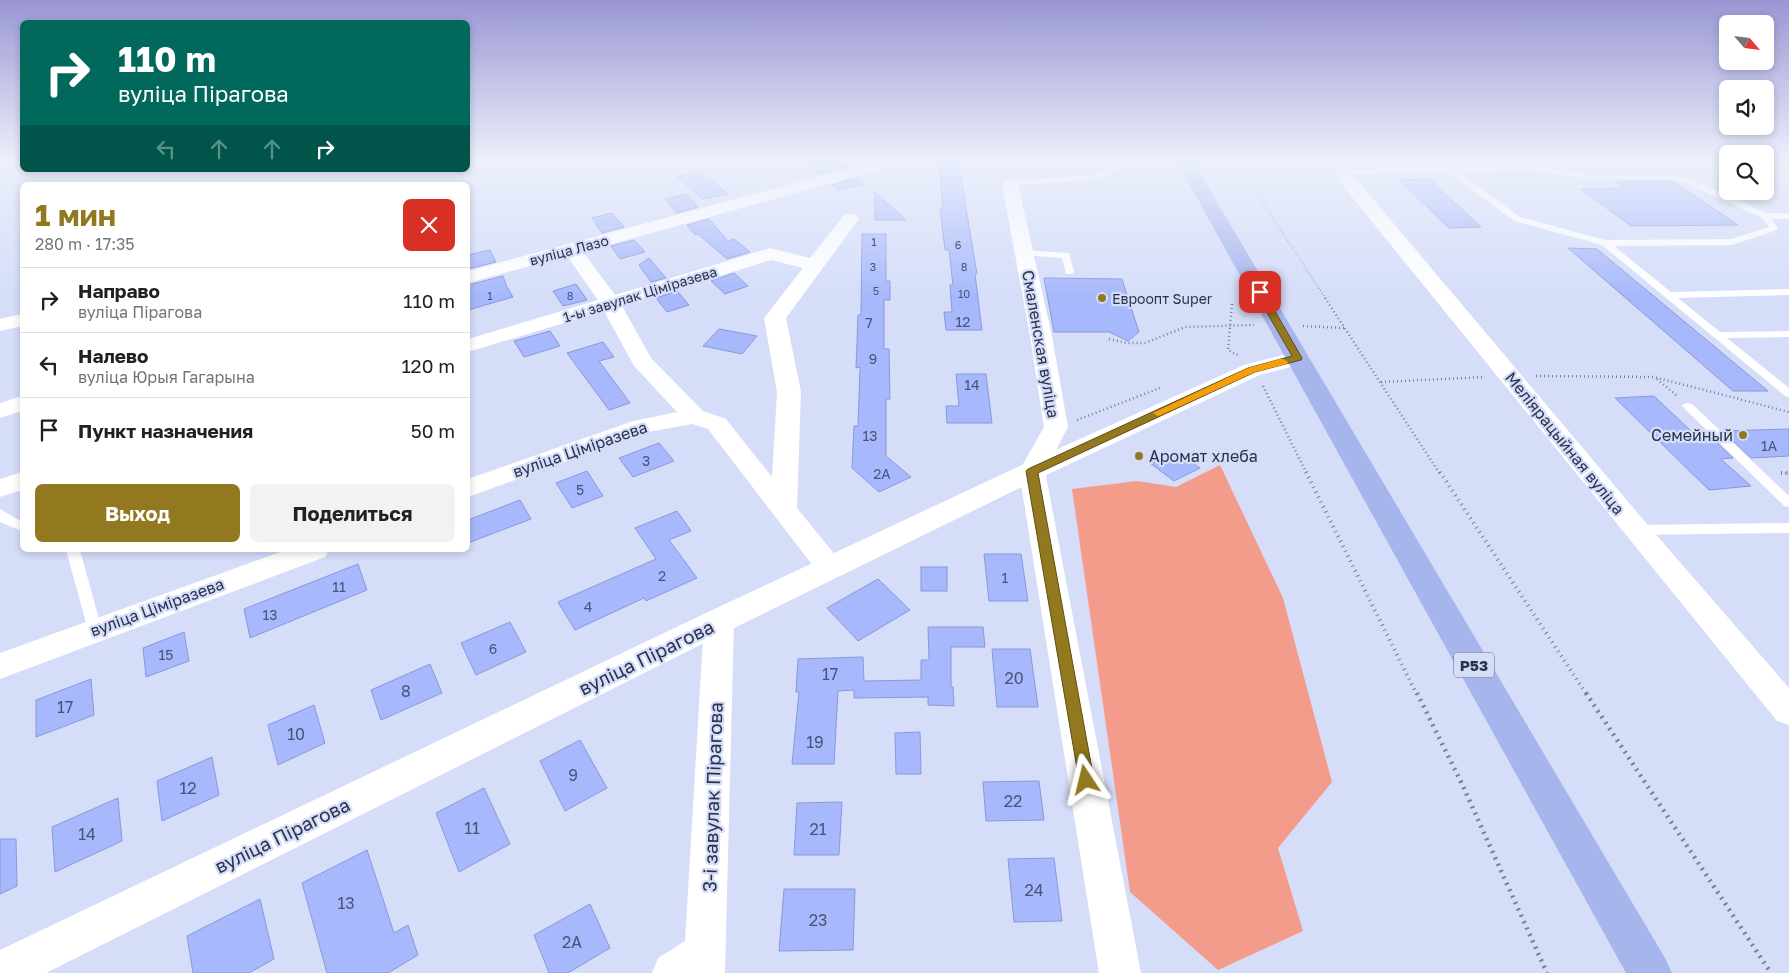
<!DOCTYPE html>
<html lang="ru">
<head>
<meta charset="utf-8">
<style>
	:root { --surface:#fff; --page:#f2f2f2; --text:#202124; --muted:#757577; --line:#e0e0e0; --accent:#92781e }
	body { margin:0; font-family:"Golos Text",sans-serif; background:var(--page); color:var(--text); height:100vh; display:flex; flex-direction:column; font-size:19px; white-space:nowrap }
	* { box-sizing:border-box; margin:0 }
	p { font-size:16px; color:var(--muted) }
	.icon { flex:none; width:28px; height:28px; fill:none; stroke:currentColor; stroke-width:2; stroke-linecap:round; stroke-linejoin:round }
	.map { position:relative; flex:1; overflow:hidden }
	.sheet { position:absolute; left:20px; top:182px; width:450px; height:370px; display:flex; flex-direction:column; background:var(--surface); border-radius:8px; box-shadow:0 2px 8px #0003 }
	.sheet>* { flex:none }
	.guide { position:absolute; left:20px; top:20px; width:450px; height:152px; border-radius:8px; box-shadow:0 2px 8px #0003; background:#00695c; color:#fff; overflow:hidden }
	.needle { width:32px; rotate:118deg }
	.fabs { position:absolute; left:1719px; top:15px; display:grid; gap:10px }
	.fabs a { display:grid; place-items:center; width:55px; height:55px; border-radius:8px; background:var(--surface); box-shadow:0 2px 8px #0003; font-size:25px }
	.pin { position:absolute; display:grid; place-items:center; width:42px; height:42px; color:#fff; margin:-21px; border-radius:10px; box-shadow:0 2px 8px #0006 }
	.me { position:absolute; width:55px; margin:-28px; rotate:350deg; stroke-linejoin:round; filter:drop-shadow(0 0 4px #0008) }
	.turn { display:flex; align-items:center; gap:18px; height:105px; padding:0 15px; font-size:22px }
	.turn .icon { width:65px; height:65px; stroke-width:2.5 }
	.turn b { display:block; font-size:35px; line-height:42px }
	.lanes { display:flex; align-items:center; height:48px; padding:0 15px; background:#0003; justify-content:center; gap:25px; direction:ltr }
	.lanes .off { opacity:.35 }
	.round { display:grid; place-items:center; flex:none; width:52px; height:52px; border-radius:8px; background:var(--page) }
	.summary { display:flex; align-items:center; justify-content:space-between; height:85px; padding:0 15px }
	h1 { font-size:30px; font-weight:700; line-height:38px; color:var(--accent) }
	.primary-button { display:flex; gap:10px; margin-top:auto; padding:10px 15px }
	.primary-button a { flex:1; height:58px; border-radius:8px; background:var(--accent); color:#fff; font-size:20px; font-weight:700; line-height:58px; text-align:center }
	.primary-button a+a { background:var(--page); color:var(--text) }
	ul { padding:0; list-style:none }
	li { display:flex; align-items:center; gap:15px; height:65px; padding:0 15px; border-top:1px solid var(--line) }
	li div { flex:1 }
	li b { display:block; font-size:19px }
	li em { font-style:normal }
	.map>svg:first-child { display:block }
	.green { fill:#f49c8b }
	.building { fill:#a7b9fc; stroke:#8899da }
	.lines { fill:none; stroke-linecap:round; stroke-linejoin:round }
	.path-far3 { stroke:#78809b; stroke-width:2; stroke-dasharray:0.5 2.5; stroke-linecap:butt }
	.path-far2 { stroke:#78809b; stroke-width:2.5; stroke-dasharray:1 3; stroke-linecap:butt }
	.path-far1 { stroke:#78809b; stroke-width:4; stroke-dasharray:1 4.5; stroke-linecap:butt }
	.path { stroke:#78809b; stroke-width:4.5; stroke-dasharray:2 5; stroke-linecap:butt }
	.service { fill:#fff; fill-rule:evenodd }
	.minor { fill:#fff; fill-rule:evenodd }
	.secondary { fill:#fff; fill-rule:evenodd }
	.primary { fill:#a7b5ed; fill-rule:evenodd }
	.route { fill:#92781e; stroke:#5f4e14 }
	.slow { fill:#f59e0b }
	.poi-dot { fill:#92781e; stroke:#d5ddf9; stroke-width:2 }
	.labels { text-anchor:middle; dominant-baseline:central; stroke-width:4.5; stroke-linejoin:round; paint-order:stroke }
	.far-number-label { font-size:11px; fill:#4a5478 }
	.far-street-label { font-size:14px; fill:#2b324c; stroke:#d5ddf9 }
	.far-poi-label { font-size:14px; fill:#2b324c; stroke:#d5ddf9; text-anchor:start }
	.number-label { font-size:14px; fill:#4a5478 }
	.shield { fill:#d5ddf9; stroke:#5e6580; stroke-width:1 }
	.shield-label { font-size:15px; font-weight:bold; fill:#2b324c }
	.street-label { font-size:16px; fill:#2b324c; stroke:#d5ddf9 }
	.poi-label { font-size:16px; fill:#2b324c; stroke:#d5ddf9; text-anchor:end }
	.near-number-label { font-size:16px; fill:#4a5478 }
	.near-street-label { font-size:19px; fill:#2b324c; stroke:#d5ddf9 }
</style>
</head>
<body>
<div class="map">
<svg width="1789" height="973" viewBox="0 0 1789 973">
	<rect width="100%" height="100%" fill="#d5ddf9"/>
	<path class="green" d="M1220,465l63,133 49,184 -54,66 25,83 -85,39 -88,-78 -58,-403 65,-8 39,6z"/>
	<g class="building">
		<path d="M827,160h10l9,7 -26,7 -12,-11z"/>
		<path d="M939,160h19l19,114h-2l7,56h-36l-2,-18h8l-2,-27h3l-4,-35h-4l-5,-41h3z"/>
		<path d="M701,171l27,23 -25,5 -26,-22z"/>
		<path d="M858,178l8,6 -29,6 -5,-5z"/>
		<path d="M1429,179l52,48 -32,1 -50,-48z"/>
		<path d="M1672,181l66,44 -107,1 -50,-37 44,-1 -8,-6z"/>
		<path d="M875,192l31,28h-31z"/>
		<path d="M687,194l11,13 -21,6 -12,-14z"/>
		<path d="M612,213l12,14 -22,6 -10,-15z"/>
		<path d="M709,219l19,22 6,-2 16,13 -23,7 -29,-25 -3,1 -8,-10z"/>
		<path d="M862,234h24v47h4v19h-6v49h5l1,50h-4v57l25,21 -32,15 -27,-24 2,-42h4l2,-59 -4,1 2,-53h3z"/>
		<path d="M634,240l11,12 -25,7 -9,-13z"/>
		<path d="M1568,248l29,1 171,142h-35z"/>
		<path d="M490,250l6,12 -28,7v-14z"/>
		<path d="M649,258l17,20 -15,4 -12,-17z"/>
		<path d="M734,273l14,13 -23,8 -14,-13z"/>
		<path d="M503,276l4,11 6,10 -45,13v-25z"/>
		<path d="M1044,278l78,1 17,53 -11,9 -19,-9h-55z"/>
		<path d="M576,284l11,16 -24,6 -10,-15z"/>
		<path d="M677,291l12,14 -22,7 -11,-14z"/>
		<path d="M719,329l38,7 -15,18 -39,-8z"/>
		<path d="M550,331l10,15 -36,11 -10,-16z"/>
		<path d="M603,342l11,15 -15,4 31,42 -21,7 -42,-57z"/>
		<path d="M956,374h30l6,49h-45l-1,-17h13z"/>
		<path d="M1654,396l38,36h14l27,26 -12,1 30,27 -42,4 -94,-92z"/>
		<path d="M1789,429v27l-38,2 -28,-27z"/>
		<path d="M659,443l15,18 -41,16 -14,-19z"/>
		<path d="M1175,451l25,17 -26,13 -24,-18z"/>
		<path d="M587,471l16,25 -31,12 -16,-25z"/>
		<path d="M520,500l11,19 -63,24v-23z"/>
		<path d="M677,511l14,20 -22,9 28,38 -51,23 -2,-3 -69,32 -17,-28 98,-43 -21,-31z"/>
		<path d="M984,554h37l7,47h-39z"/>
		<path d="M358,564l9,26 -117,48 -6,-29z"/>
		<rect x="921" y="567" width="26" height="24"/>
		<path d="M878,579l32,31 -52,31 -31,-33z"/>
		<path d="M510,622l16,30 -50,23 -15,-32z"/>
		<path d="M928,627h55l2,20h-34v40h2l1,19 -26,-1v-8l-74,1v-8l-16,1 -4,73h-42l7,-72h-3l2,-33 65,-2 1,24 57,-1v-20h8z"/>
		<path d="M184,632l5,29 -43,16 -3,-29z"/>
		<path d="M992,649h38l8,58h-41z"/>
		<path d="M430,664l12,29 -61,27 -10,-30z"/>
		<path d="M91,679l3,36 -58,22v-37z"/>
		<path d="M314,705l11,38 -47,22 -10,-40z"/>
		<path d="M920,732l1,42h-25l-1,-41z"/>
		<path d="M580,740l27,48 -42,23 -25,-50z"/>
		<path d="M212,757l7,38 -57,26 -5,-40z"/>
		<path d="M1039,781l5,39 -58,1 -3,-39z"/>
		<path d="M484,788l26,56 -51,28 -23,-59z"/>
		<path d="M118,798l4,43 -67,31 -3,-45z"/>
		<path d="M842,802l-3,53h-45l3,-52z"/>
		<path d="M0,839h16l1,47 -17,8z"/>
		<path d="M367,850l27,83 14,-8 10,30 -30,18h-61l-25,-90z"/>
		<path d="M1054,858l8,63 -48,1 -6,-63z"/>
		<path d="M784,889h71l-2,61 -74,1z"/>
		<path d="M260,899l14,60 -25,14h-56l-6,-37z"/>
		<path d="M590,904l20,44 -42,25h-19l-15,-38z"/>
	</g>
	<g class="lines">
		<g class="path-far3">
			<path d="M1005,160l12,5 2,4"/>
			<path d="M1235,160l91,139"/>
			<path d="M1307,160l21,5"/>
		</g>
		<g class="path-far2">
			<path d="M1325,298l115,176"/>
			<path d="M1232,304l-4,46 10,5"/>
			<path d="M1303,326l41,2"/>
			<path d="M1109,339l18,4h18l40,-16 69,-2"/>
			<path d="M1536,376l118,1 135,35"/>
			<path d="M1657,379l20,17"/>
			<path d="M1381,382l104,-5"/>
			<path d="M1263,386l44,88"/>
			<path d="M1077,420l83,-32"/>
			<path d="M1781,473h8"/>
		</g>
		<g class="path-far1">
			<path d="M1306,472l111,223"/>
			<path d="M1440,472l147,223"/>
			<path d="M1781,473h8"/>
		</g>
		<g class="path">
			<path d="M1417,693l45,91 85,189"/>
			<path d="M1586,693l185,280"/>
		</g>
		<g class="service">
			<path d="M1113,160h8l-5,11 -17,7 -89,8 -4,-2 4,-2 88,-8 12,-7z"/>
			<path d="M1370,160h8l10,9 142,-3 61,9h80l18,3 77,35h23v6h-18l7,9 -1,2 -45,15 -118,1 57,46 118,-3v6l-111,3 42,34 69,-1v6l-62,1 62,50v9l-4,-1 -183,-151 -88,-24 -66,-49 -104,2 -4,-2 4,-2 35,-1zM1530,170l61,9h80l13,3 78,36 7,9 -38,12 -126,1 -85,-23 -62,-45z"/>
			<path d="M1024,250l45,3 5,19 -2,2h-6l-4,-16 -41,-3v-4z"/>
			<path d="M1688,403l4,1 97,92v11l-5,-1 -100,-98 -2,-2 2,-2z"/>
			<path d="M0,509l22,13v9l-22,-9z"/>
			<path d="M1789,523v10l-153,2 -5,-2 -2,-3 2,-3 5,-2z"/>
			<path d="M66,550h14l22,80 -2,4 -5,2 -5,-2 -2,-4z"/>
		</g>
		<g class="minor">
			<path d="M873,162l6,2 2,3 -2,3 -296,82 32,43 155,-47 40,10 34,-43 6,-1 6,1 3,4 -73,99 15,74 -4,116 43,53 4,7 -4,7 -10,3 -10,-3 -112,-146 -16,-5 -44,8 -180,65v-18l165,-58 44,-9 -43,-46 -30,-55 -136,41v-13l130,-39 -31,-44 -99,27v-12zM771,260l32,8 -39,50 13,74 -5,85 -46,-58 -23,-8 -52,-53 -29,-52z"/>
			<path d="M1344,167l6,1 7,12 289,343 143,165v37l-12,-4 -434,-535 -7,-14 2,-4z"/>
			<path d="M1010,179l6,1 2,4 34,152 16,91 -23,44 96,502h-42l-80,-502 25,-44 -14,-91 -28,-152 2,-4z"/>
			<path d="M22,314v12l-22,5v-12z"/>
			<path d="M22,396v15l-22,7v-15z"/>
			<path d="M22,472v18l-22,7v-18z"/>
			<path d="M286,550h43l-4,7 -325,122v-26z"/>
			<path d="M719,609l11,4 4,8 -9,352h-73l6,-15 27,-17 19,-320 4,-8z"/>
		</g>
		<path class="secondary" d="M1298,351l8,2 4,5 -4,5 -46,12 -218,102 -312,153 -684,343h-46v-23l708,-338 314,-147 222,-100z"/>
		<path class="primary" d="M1176,160h16l473,798 7,15h-46z"/>
	</g>
	<linearGradient id="sky" x2="0" y2="1"><stop stop-color="#9996d4"/><stop offset="0.54" stop-color="#ecf0fc"/><stop offset="1" stop-color="#ecf0fc" stop-opacity="0"/></linearGradient>
	<rect width="1789" height="296" fill="url(#sky)"/>
	<path class="route" d="M1260,289l4,3 38,66 -1,2 -46,12 -217,101 56,307 -2,5 -6,2 -5,-2 -2,-5 -53,-309 2,-2 220,-101 44,-12 -37,-64z"/>
	<path class="slow" d="M1280,359h3l5,3 -1,2 -32,8 -94,43 -3,1 -5,-3 95,-45z"/>
	<g class="poi-dot">
		<circle cx="1102" cy="298" r="5"/>
		<circle cx="1743" cy="435" r="5"/>
		<circle cx="1139" cy="456" r="5"/>
	</g>
	<g class="labels">
		<g class="far-number-label">
			<text x="874" y="241">1</text>
			<text x="958" y="244">6</text>
			<text x="873" y="266">3</text>
			<text x="964" y="266">8</text>
			<text x="876" y="290">5</text>
			<text x="964" y="293">10</text>
			<text x="490" y="295">1</text>
			<text x="570" y="295">8</text>
		</g>
		<g class="far-street-label">
			<text transform="translate(569 250) rotate(-15)">вуліца Лазо</text>
			<text transform="translate(640 294) rotate(-17)">1-ы завулак Ціміразева</text>
		</g>
		<g class="far-poi-label">
			<text x="1112" y="298">Евроопт Super</text>
		</g>
		<g class="number-label">
			<text x="963" y="321">12</text>
			<text x="869" y="322">7</text>
			<text x="873" y="358">9</text>
			<text x="972" y="384">14</text>
			<text x="870" y="435">13</text>
			<text x="1769" y="445">1А</text>
			<text x="646" y="460">3</text>
			<text x="882" y="473">2А</text>
			<text x="580" y="489">5</text>
			<text x="662" y="575">2</text>
			<text x="1005" y="577">1</text>
			<text x="339" y="586">11</text>
			<text x="588" y="606">4</text>
			<text x="270" y="614">13</text>
			<text x="493" y="648">6</text>
			<text x="166" y="654">15</text>
		</g>
		<rect class="shield" x="1454" y="652.5" width="40" height="25" rx="4"/>
		<g class="shield-label">
			<text x="1474" y="665">Р53</text>
		</g>
		<g class="street-label">
			<text transform="translate(1041 344) rotate(80)">Смаленская вуліца</text>
			<text transform="translate(1565 443) rotate(51)">Меліярацыйная вуліца</text>
			<text transform="translate(580 449) rotate(-19)">вуліца Ціміразева</text>
			<text transform="translate(157 607) rotate(-20)">вуліца Ціміразева</text>
		</g>
		<g class="poi-label">
			<text x="1733" y="435">Семейный</text>
			<text x="1149" y="456" text-anchor="start">Аромат хлеба</text>
		</g>
		<g class="near-number-label">
			<text x="830" y="674">17</text>
			<text x="1014" y="678">20</text>
			<text x="406" y="691">8</text>
			<text x="65" y="707">17</text>
			<text x="296" y="734">10</text>
			<text x="815" y="742">19</text>
			<text x="573" y="775">9</text>
			<text x="188" y="788">12</text>
			<text x="1013" y="801">22</text>
			<text x="472" y="828">11</text>
			<text x="818" y="829">21</text>
			<text x="87" y="834">14</text>
			<text x="1034" y="890">24</text>
			<text x="346" y="903">13</text>
			<text x="818" y="920">23</text>
			<text x="572" y="942">2А</text>
		</g>
		<g class="near-street-label">
			<text transform="translate(646 657) rotate(-26)">вуліца Пірагова</text>
			<text transform="translate(712 797) rotate(-88)">3-і завулак Пірагова</text>
			<text transform="translate(282 835) rotate(-26)">вуліца Пірагова</text>
		</g>
	</g>
</svg>
<div class="fabs">
<a><svg class="needle" viewBox="-14 -14 28 28"><path d="M0-13l5 13h-10z" fill="#e53935"/><path d="M0 13l5-13h-10z" fill="#757577"/></svg></a>
<a><svg class="icon" aria-label="sound" viewBox="0 0 24 24"><path d="M4 9h4l5-4v14l-5-4H4zM17 9q2 3 0 6"/></svg></a>
<a><svg class="icon" aria-label="search" viewBox="0 0 24 24"><circle cx="10" cy="10" r="6"/><path d="M15 15l6 6"/></svg></a>
</div>
<div class="pin" style="left:1260px;top:292px;background:#d93025"><svg class="icon" aria-label="arrive" viewBox="0 0 24 24"><path d="M6 21V4h12l-3 4 3 4H6"/></svg></div>
<svg class="me" style="left:1086px;top:780px" viewBox="-20 -20 40 40"><path d="M0-17L14 15 0 8-14 15z" fill="#92781e" stroke="#fff" stroke-width="4"/></svg>
<div class="guide">
<div class="turn"><svg class="icon" aria-label="right" viewBox="0 0 24 24"><path d="M7 20v-9h11M14 6l5 5-5 5"/></svg><div><b>110 m</b>вуліца Пірагова</div></div>
<div class="lanes"><svg class="icon off" aria-label="left" viewBox="0 0 24 24"><path d="M17 20v-9H6M10 6l-5 5 5 5"/></svg><svg class="icon off" aria-label="ahead" viewBox="0 0 24 24"><path d="M12 20V5M6 11l6-6 6 6"/></svg><svg class="icon off" aria-label="ahead" viewBox="0 0 24 24"><path d="M12 20V5M6 11l6-6 6 6"/></svg><svg class="icon" aria-label="right" viewBox="0 0 24 24"><path d="M7 20v-9h11M14 6l5 5-5 5"/></svg></div>
</div>
<section class="sheet">
<div class="summary"><div><h1>1 мин</h1><p>280 m · 17:35</p></div><a class="round" style="background:#d93025;color:#fff"><svg class="icon" aria-label="close" viewBox="0 0 24 24"><path d="M6 6l12 12M18 6L6 18"/></svg></a></div>
<ul>
<li><svg class="icon" aria-label="right" viewBox="0 0 24 24"><path d="M7 20v-9h11M14 6l5 5-5 5"/></svg><div><b>Направо</b><p>вуліца Пірагова</p></div><em>110 m</em></li>
<li><svg class="icon" aria-label="left" viewBox="0 0 24 24"><path d="M17 20v-9H6M10 6l-5 5 5 5"/></svg><div><b>Налево</b><p>вуліца Юрыя Гагарына</p></div><em>120 m</em></li>
<li><svg class="icon" aria-label="arrive" viewBox="0 0 24 24"><path d="M6 21V4h12l-3 4 3 4H6"/></svg><div><b>Пункт назначения</b></div><em>50 m</em></li>
</ul>
<div class="primary-button"><a>Выход</a><a>Поделиться</a></div>
</section>
</div>
</body>
</html>
